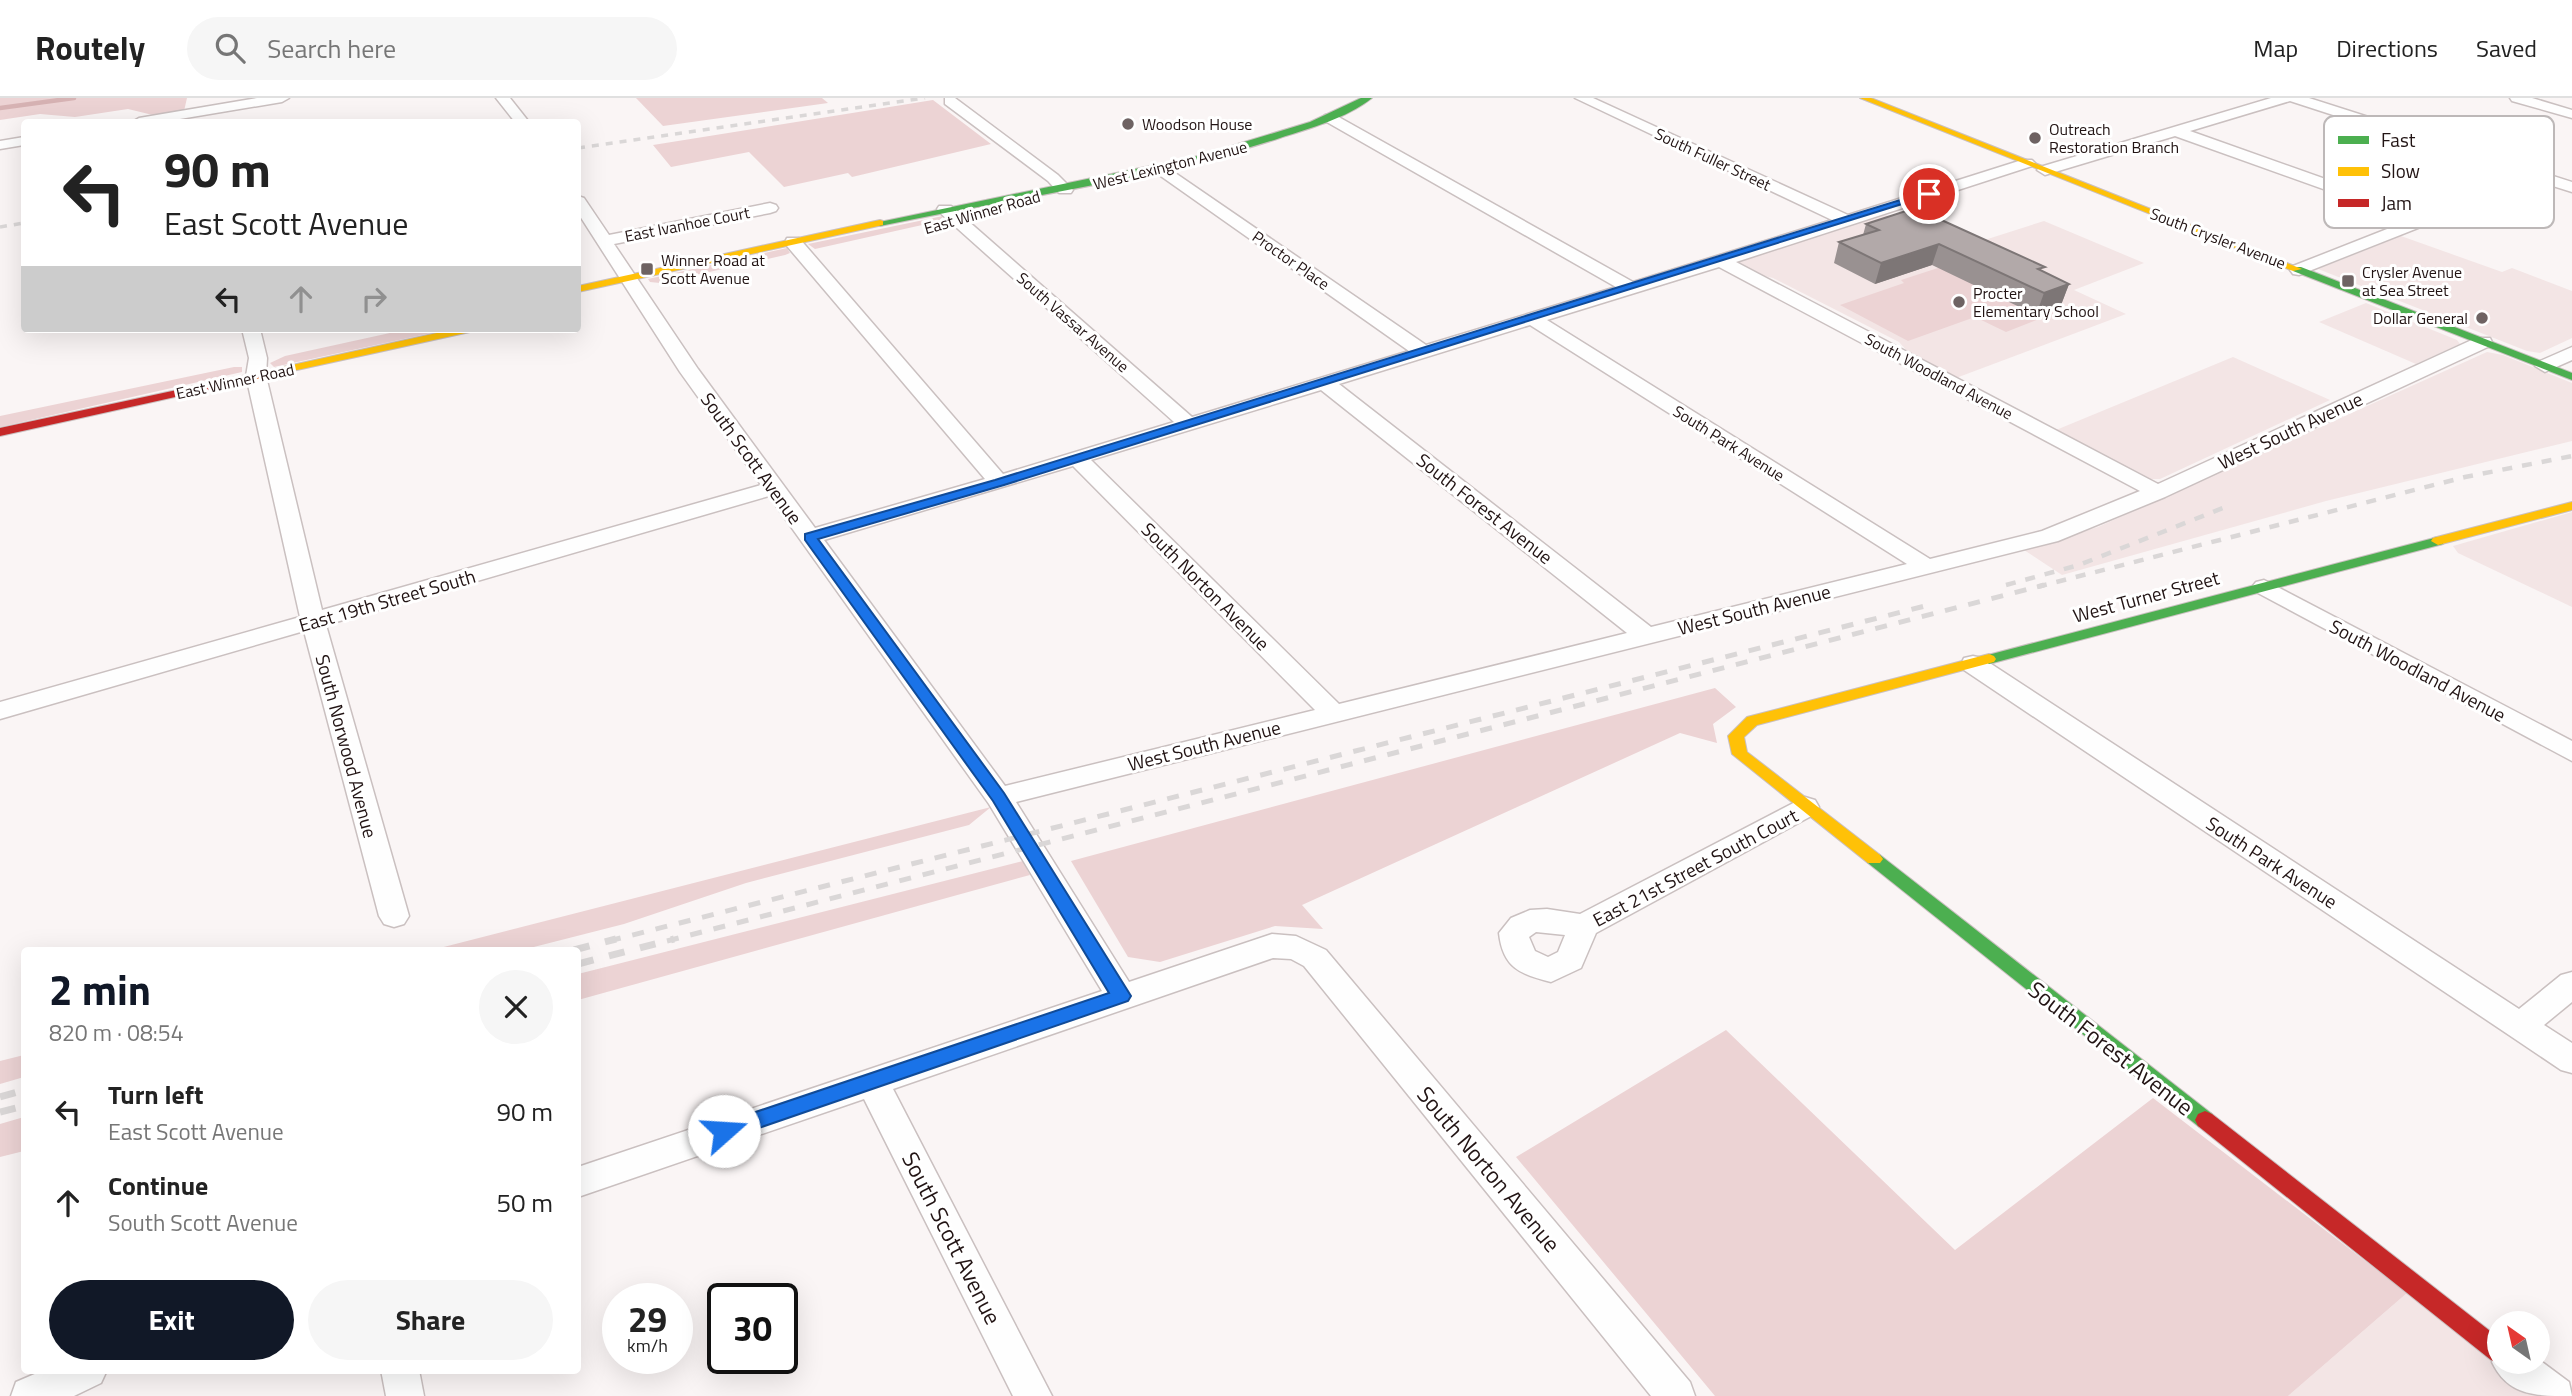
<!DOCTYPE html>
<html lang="en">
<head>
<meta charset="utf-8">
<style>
	:root { --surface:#fff; --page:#f6f6f6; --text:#222; --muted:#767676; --line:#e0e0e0; --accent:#111827 }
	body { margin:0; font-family:"Titillium Web",sans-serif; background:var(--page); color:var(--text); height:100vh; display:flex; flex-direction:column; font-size:26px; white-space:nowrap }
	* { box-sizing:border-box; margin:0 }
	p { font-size:23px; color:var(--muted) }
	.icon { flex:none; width:38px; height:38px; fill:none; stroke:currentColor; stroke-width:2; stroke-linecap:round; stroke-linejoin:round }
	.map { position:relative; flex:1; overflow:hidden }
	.drawer { position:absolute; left:21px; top:849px; width:560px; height:427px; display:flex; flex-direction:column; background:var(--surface); border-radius:7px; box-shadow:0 7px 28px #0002 }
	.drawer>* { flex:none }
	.guide { position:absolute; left:21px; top:21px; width:560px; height:214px; border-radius:7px; box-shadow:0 7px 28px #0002; background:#fff; color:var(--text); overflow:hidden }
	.needle { width:46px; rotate:326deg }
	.controls { position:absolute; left:2487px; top:1213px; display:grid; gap:14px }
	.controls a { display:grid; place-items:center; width:63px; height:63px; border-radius:50%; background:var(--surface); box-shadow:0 7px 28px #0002; font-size:35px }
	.speed { position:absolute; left:602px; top:1185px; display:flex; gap:14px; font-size:35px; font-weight:700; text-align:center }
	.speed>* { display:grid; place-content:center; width:91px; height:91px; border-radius:50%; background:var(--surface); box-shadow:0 7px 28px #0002; line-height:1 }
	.speed small { font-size:18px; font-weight:400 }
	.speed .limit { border:4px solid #111; border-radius:10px; background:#fff; color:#111 }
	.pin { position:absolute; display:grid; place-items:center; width:60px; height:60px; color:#fff; margin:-30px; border:4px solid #fff; border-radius:50%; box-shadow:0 2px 7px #0007 }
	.me { position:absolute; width:77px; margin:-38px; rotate:71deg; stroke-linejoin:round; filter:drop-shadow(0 0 5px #0008) }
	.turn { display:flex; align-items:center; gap:24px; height:147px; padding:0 28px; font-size:32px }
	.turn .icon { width:91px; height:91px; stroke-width:2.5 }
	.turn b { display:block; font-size:49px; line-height:60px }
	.lanes { display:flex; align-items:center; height:66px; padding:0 28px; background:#0003; justify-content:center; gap:35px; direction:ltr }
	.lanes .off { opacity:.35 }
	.round { display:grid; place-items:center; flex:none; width:74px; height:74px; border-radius:37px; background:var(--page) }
	.overview { display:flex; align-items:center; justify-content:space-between; height:119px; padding:0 28px }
	h1 { font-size:42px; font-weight:700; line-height:52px; color:var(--accent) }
	.cta { display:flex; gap:14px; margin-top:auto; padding:14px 28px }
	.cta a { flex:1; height:80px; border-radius:42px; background:var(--accent); color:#fff; font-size:28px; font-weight:700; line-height:80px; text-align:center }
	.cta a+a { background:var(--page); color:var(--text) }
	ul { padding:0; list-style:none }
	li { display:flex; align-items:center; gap:21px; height:91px; padding:0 28px }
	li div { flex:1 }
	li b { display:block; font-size:26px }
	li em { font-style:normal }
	header { display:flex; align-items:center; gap:42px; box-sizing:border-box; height:98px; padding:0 35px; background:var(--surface); border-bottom:2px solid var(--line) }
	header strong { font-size:33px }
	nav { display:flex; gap:38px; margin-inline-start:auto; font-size:24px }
	.search { width:490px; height:63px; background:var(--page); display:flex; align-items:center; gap:18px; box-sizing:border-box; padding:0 24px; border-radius:38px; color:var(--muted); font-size:26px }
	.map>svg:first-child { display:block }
	.built { fill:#f3e5e5 }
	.green { fill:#ecd3d4 }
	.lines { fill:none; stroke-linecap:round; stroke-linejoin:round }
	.stream { stroke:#d6b2b3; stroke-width:4.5 }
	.street-casing { stroke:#cac0c0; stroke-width:3 }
	.fast-casing { stroke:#cac0c0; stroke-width:2 }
	.slow-casing { stroke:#cac0c0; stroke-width:2 }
	.jam-casing { stroke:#cac0c0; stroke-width:2 }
	.street { fill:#fefefe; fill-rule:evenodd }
	.fast { fill:#4caf50; fill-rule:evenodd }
	.slow { fill:#ffc107; fill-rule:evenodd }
	.jam { fill:#c62828; fill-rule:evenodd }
	.rail-far3 { stroke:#dad7d7; stroke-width:3.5; stroke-dasharray:7 7; stroke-linecap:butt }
	.rail-far2 { stroke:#dad7d7; stroke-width:4.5; stroke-dasharray:10 10; stroke-linecap:butt }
	.rail-far1 { stroke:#dad7d7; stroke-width:5; stroke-dasharray:12 12; stroke-linecap:butt }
	.rail { stroke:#dad7d7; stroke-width:7; stroke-dasharray:16 16; stroke-linecap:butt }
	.wall { fill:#999191 }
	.shaded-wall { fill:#7d7676 }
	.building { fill:#b2a9a9; stroke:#7d7676; stroke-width:2 }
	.route { fill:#1a73e8; stroke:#114b97; stroke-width:2 }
	.poi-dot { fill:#6e6363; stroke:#fff; stroke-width:2.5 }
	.labels { text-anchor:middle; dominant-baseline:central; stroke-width:6; stroke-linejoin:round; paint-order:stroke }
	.far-poi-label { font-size:16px; fill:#221414; stroke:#fff; text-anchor:start }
	.far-street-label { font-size:16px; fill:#221414; stroke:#fff }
	.street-label { font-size:19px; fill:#221414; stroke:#fff }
	.near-street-label { font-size:23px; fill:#221414; stroke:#fff }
	.key { fill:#fff; stroke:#bdb8b8; stroke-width:2 }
	.key-label { font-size:19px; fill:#221414 }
</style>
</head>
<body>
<header>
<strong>Routely</strong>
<div class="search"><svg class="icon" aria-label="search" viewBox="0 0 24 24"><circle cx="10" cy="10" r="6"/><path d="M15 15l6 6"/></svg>Search here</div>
<nav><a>Map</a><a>Directions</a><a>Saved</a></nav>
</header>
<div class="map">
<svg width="2572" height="1298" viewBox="0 0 2572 1298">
	<rect width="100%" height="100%" fill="#faf5f5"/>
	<g class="built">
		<path d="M1886,117l86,29 72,-23 100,42 -70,27 52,24 -170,64 -47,-25 -10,-11 -126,-64 -13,-3 -24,-12 2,-3z"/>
		<path d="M2401,138l101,36 10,-4 60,23v47l-32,15 -13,-2 -209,-82z"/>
		<path d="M2366,205l91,37 3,4 -44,20 -97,-42z"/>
		<path d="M2487,254l16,3 69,28v58l-246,60 -264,74 -38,-25 74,-23z"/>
		<path d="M2233,259l97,43 -170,79h-10l-94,-49z"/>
		<path d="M2572,414v95l-114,-54 -5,-7z"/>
		<path d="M2407,1195l131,103h-250z"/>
	</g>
	<g class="green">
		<path d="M0,0h187l-3,13 -27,5 -29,-7 -53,8 -35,-3 -40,6z"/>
		<path d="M636,0h186l6,5 -165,23z"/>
		<path d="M933,2l58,44 -139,33 -4,-4 -64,14 -35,-35 -78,15 -18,-22z"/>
		<path d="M943,118l-3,5 -125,28 -7,-5z"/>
		<path d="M787,150l3,5 -5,2 -125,28 -10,-1 -2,-3z"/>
		<path d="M1941,169l95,48 22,-9 7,3 -59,23 -31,-15 -67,24 -68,-36 64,-22 -3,-3z"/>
		<path d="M408,231h42l-176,38 -4,-4 15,-7z"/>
		<path d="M234,269h8v5l-242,55v-11z"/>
		<path d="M1715,590l21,19 -23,17 4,19 -37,-10 -378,172 21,24 -48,-3 -115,36 -32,-5 -57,-96z"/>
		<path d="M991,709l-22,18 -223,58 -122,41 -102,26h-90z"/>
		<path d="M1023,763l7,14 -452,125v-26z"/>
		<path d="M1726,932l229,220 198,-152 254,195 -119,103h-573l-199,-239z"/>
		<path d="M24,957v22l-24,7v-23z"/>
		<path d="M24,1019v34l-24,6v-33z"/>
	</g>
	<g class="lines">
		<path class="stream" d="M0,10l74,-10"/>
		<g class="street-casing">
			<g id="street">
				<path d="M257,0h32l-7,4 -120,20h-30l7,-4z"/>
				<path d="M496,0h14l19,24h-14z"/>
				<path d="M945,0h10l103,77 15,15 -2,3h-12l-11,-12 -103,-77z"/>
				<path d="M1575,0h18l255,117 174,-55h10l3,3 -3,3 -296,96 422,222 318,-146h14l2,4 -2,4 -325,151 -107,44 -1042,261 113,180 143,-48 24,2 30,14 364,432 5,14h-44l-347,-430 -13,-7 -18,-1 -380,131 159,307h-39l-149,-297 -286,98v-30l524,-176 -113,-187 -220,-308 -443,129 83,291 -5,8 -10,3 -10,-3 -5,-8 -75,-285 -304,88v-17l300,-85 -54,-241 3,-18 -7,-29h18l7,29 -1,18 56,234 439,-125 -81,-113 -102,-159v-17l6,2 25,37 161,-32 6,2 2,3 -2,3 -6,2 -156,31 84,125 117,159 170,-49 -198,-233 -2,-4 2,-4h12l204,236 171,-52 -235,-210 -2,-3 2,-3h12l241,211 217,-66 -254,-179 -3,-3 3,-3h10l261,179 190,-58 -291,-166 -2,-3 2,-3h10l298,167 199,-62zM1719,169l421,224 -98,40 -112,28 -383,-239zM1530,227l377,239 -256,63 -312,-243zM1321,292l306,243 -288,71 -248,-244zM1073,368l242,244 -310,76 -181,-246z"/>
				<path d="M2271,0h38l263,84v10l-35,-11 -238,94 -6,-1 -3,-4 3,-4 117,-46 -235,-84 -130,39 -8,-5 3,-3zM2290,3l231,75 -97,38 -234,-83z"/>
				<path d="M2510,0h22l40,12v8l-60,-17z"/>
				<path d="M24,39v8l-24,4v-8z"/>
				<path d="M2572,249v13l-27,12 -10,-6 3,-4z"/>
				<path d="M2264,482l308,161v20l-316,-169 -4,-5 4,-5z"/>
				<path d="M1973,558l9,2 537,351 42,-34 11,-3v30l-28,23 28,18v30l-11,-3 -52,-35 -545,-365 -3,-6 3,-6z"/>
				<path d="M1805,699l10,3 4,7 -4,7 -219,119 -15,35 -30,14c-31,-8 -48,-14 -52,-49l12,-15 19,-8 17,-1 33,5zM1536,834l29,3 -7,17 -10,5 -13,-6 -6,-14z"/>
				<path d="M2499,1250v14h39v-3l31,23 3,14c-36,0 -64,0 -80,-34z"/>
				<path d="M44,1272h63l-6,13 -27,13h-63l5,-14z"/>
				<path d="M381,1272h38l5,26h-38z"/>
			</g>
		</g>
		<g class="fast-casing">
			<g id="fast">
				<path d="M1361,0h11c-25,20 -61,30 -92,40 -130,43 -267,60 -400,88l-5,-3 323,-67 112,-34z"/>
				<path d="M2293,169h8l271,106v7l-279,-109z"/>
				<path d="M2438,439l5,1v6l-454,120 -7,-5 2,-3z"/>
				<path d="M1874,755l6,2 332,259 3,6 -3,6 -7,3 -7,-3 -330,-263 -3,-4 3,-4z"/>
			</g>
		</g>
		<g class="slow-casing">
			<g id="slow">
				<path d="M1860,0h11l431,171 -9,2z"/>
				<path d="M880,122l3,1v4l-305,67v-6z"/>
				<path d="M455,231h21l-6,3 -214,47 -6,-3 6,-3z"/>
				<path d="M2572,404v8l-134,35 -7,-4 2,-3z"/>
				<path d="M1989,556l5,2 2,3 -2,3 -237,63 -13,12 3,15 133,103 3,4 -3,4h-12l-136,-109 -4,-18 19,-19z"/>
			</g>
		</g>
		<g class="jam-casing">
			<g id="jam">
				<path d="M256,275l4,1v4l-260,58v-8z"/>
				<path d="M2205,1013l7,3 287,224v24h4l-4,1 -8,-3 -293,-234 -3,-6 3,-6z"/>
			</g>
		</g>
		<use href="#street" class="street"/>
		<use href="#fast" class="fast"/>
		<use href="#slow" class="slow"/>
		<use href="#jam" class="jam"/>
		<g class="rail-far3">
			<path d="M578,50l347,-50"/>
			<path d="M0,129l24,-4"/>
		</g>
		<g class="rail-far2">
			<path d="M2006,487l73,-20 144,-57"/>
			<path d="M2037,489l428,-110 107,-21"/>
		</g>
		<g class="rail-far1">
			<path d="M609,843l1316,-335"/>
			<path d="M667,843l1377,-356"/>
		</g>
		<g class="rail">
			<path d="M574,852l42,-11"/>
			<path d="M578,866l96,-25"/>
			<path d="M0,999l24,-7"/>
			<path d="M0,1014l24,-6"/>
		</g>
	</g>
	<path class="wall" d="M1866,126l177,48 26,12 -8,21 -25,10 -104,-50 -57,19 -41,-21 5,-21 24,-7z"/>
	<g class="shaded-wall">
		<path d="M1939,146l-7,21 -57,19 6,-21z"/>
		<path d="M2069,186l-8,21 -25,10 8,-22z"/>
	</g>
	<path class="building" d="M1915,110l130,59 -7,2 31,15 -25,9 -105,-49 -58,19 -42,-21 40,-12 -13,-6z"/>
	<path class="route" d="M1926,94l8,2 -930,291 -186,54 186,254 127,203 -3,5 -404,139 -7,-2 -3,-7 3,-6 392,-132 -116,-192 -188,-261v-6l190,-54z"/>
	<g class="poi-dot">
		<circle cx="1128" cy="26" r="7"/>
		<circle cx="2035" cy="40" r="7"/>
		<rect x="640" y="164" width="14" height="14" rx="3.5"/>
		<rect x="2341" y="176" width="14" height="14" rx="3.5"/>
		<circle cx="1959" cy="204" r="7"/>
		<circle cx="2482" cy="220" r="7"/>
	</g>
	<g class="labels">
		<g class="far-poi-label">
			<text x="1142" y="26">Woodson House</text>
			<text x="2049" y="31">Outreach<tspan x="2049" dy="18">Restoration Branch</tspan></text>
			<text x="661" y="162">Winner Road at<tspan x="661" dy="18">Scott Avenue</tspan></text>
			<text x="2362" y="174">Crysler Avenue<tspan x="2362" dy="18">at Sea Street</tspan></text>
			<text x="1973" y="195">Procter<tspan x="1973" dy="18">Elementary School</tspan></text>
			<text x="2468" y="220" text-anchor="end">Dollar General</text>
		</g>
		<g class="far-street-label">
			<text transform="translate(1713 61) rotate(25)">South Fuller Street</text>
			<text transform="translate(1170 67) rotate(-14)">West Lexington Avenue</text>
			<text transform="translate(982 114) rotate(-16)">East Winner Road</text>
			<text transform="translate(687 126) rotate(-11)">East Ivanhoe Court</text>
			<text transform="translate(2218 140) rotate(21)">South Crysler Avenue</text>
			<text transform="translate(1291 162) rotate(35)">Proctor Place</text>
			<text transform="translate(1073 224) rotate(41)">South Vassar Avenue</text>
			<text transform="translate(1939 278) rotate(28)">South Woodland Avenue</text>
			<text transform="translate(235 283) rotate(-12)">East Winner Road</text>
			<text transform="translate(1729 345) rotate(32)">South Park Avenue</text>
		</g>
		<g class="street-label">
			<text transform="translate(2290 332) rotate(-25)">West South Avenue</text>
			<text transform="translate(752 360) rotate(54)">South Scott Avenue</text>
			<text transform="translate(1485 410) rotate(38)">South Forest Avenue</text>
			<text transform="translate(1206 488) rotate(45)">South Norton Avenue</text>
			<text transform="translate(2146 498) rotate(-15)">West Turner Street</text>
			<text transform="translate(387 502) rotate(-16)">East 19th Street South</text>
			<text transform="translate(1754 511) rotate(-14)">West South Avenue</text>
			<text transform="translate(2418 572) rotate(28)">South Woodland Avenue</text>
			<text transform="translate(1204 647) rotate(-14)">West South Avenue</text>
			<text transform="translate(347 648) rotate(75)">South Norwood Avenue</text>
			<text transform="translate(2272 764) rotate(33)">South Park Avenue</text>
			<text transform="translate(1695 769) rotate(-28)">East 21st Street South Court</text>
		</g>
		<g class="near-street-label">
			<text transform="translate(2111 950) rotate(38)">South Forest Avenue</text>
			<text transform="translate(1489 1071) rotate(50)">South Norton Avenue</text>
			<text transform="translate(952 1140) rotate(63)">South Scott Avenue</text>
		</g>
	</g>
	<rect x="2324" y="18" width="230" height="112" rx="10" class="key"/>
	<rect x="2338" y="38" width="31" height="8" fill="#4caf50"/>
	<rect x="2338" y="69" width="31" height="9" fill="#ffc107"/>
	<rect x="2338" y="101" width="31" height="8" fill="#c62828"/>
	<g class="key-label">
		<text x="2381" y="49">Fast</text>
		<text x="2381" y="80">Slow</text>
		<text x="2381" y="112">Jam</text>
	</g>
</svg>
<div class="controls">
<a><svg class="needle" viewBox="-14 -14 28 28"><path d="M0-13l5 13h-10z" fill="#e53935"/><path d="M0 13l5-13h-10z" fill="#767676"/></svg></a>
</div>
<div class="speed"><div>29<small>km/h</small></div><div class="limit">30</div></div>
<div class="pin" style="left:1929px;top:96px;background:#d93025"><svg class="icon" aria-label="arrive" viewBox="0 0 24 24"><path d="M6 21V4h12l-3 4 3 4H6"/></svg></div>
<svg class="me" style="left:724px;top:1033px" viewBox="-20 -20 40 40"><circle r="19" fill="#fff"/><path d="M0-13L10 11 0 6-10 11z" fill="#1a73e8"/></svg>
<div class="guide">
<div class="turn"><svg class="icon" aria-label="left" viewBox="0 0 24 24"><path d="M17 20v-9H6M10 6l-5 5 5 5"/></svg><div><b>90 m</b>East Scott Avenue</div></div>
<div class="lanes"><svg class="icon" aria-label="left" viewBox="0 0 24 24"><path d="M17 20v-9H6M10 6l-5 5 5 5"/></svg><svg class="icon off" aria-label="ahead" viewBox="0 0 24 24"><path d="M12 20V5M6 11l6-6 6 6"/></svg><svg class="icon off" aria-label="right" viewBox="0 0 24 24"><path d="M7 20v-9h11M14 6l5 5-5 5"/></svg></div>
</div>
<section class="drawer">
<div class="overview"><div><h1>2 min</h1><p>820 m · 08:54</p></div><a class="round"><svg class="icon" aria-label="close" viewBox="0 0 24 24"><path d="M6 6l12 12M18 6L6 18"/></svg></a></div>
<ul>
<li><svg class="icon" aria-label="left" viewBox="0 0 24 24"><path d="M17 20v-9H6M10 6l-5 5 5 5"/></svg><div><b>Turn left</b><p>East Scott Avenue</p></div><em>90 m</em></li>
<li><svg class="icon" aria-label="ahead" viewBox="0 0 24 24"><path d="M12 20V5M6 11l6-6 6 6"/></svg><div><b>Continue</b><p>South Scott Avenue</p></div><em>50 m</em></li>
</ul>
<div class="cta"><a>Exit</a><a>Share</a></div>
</section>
</div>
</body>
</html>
